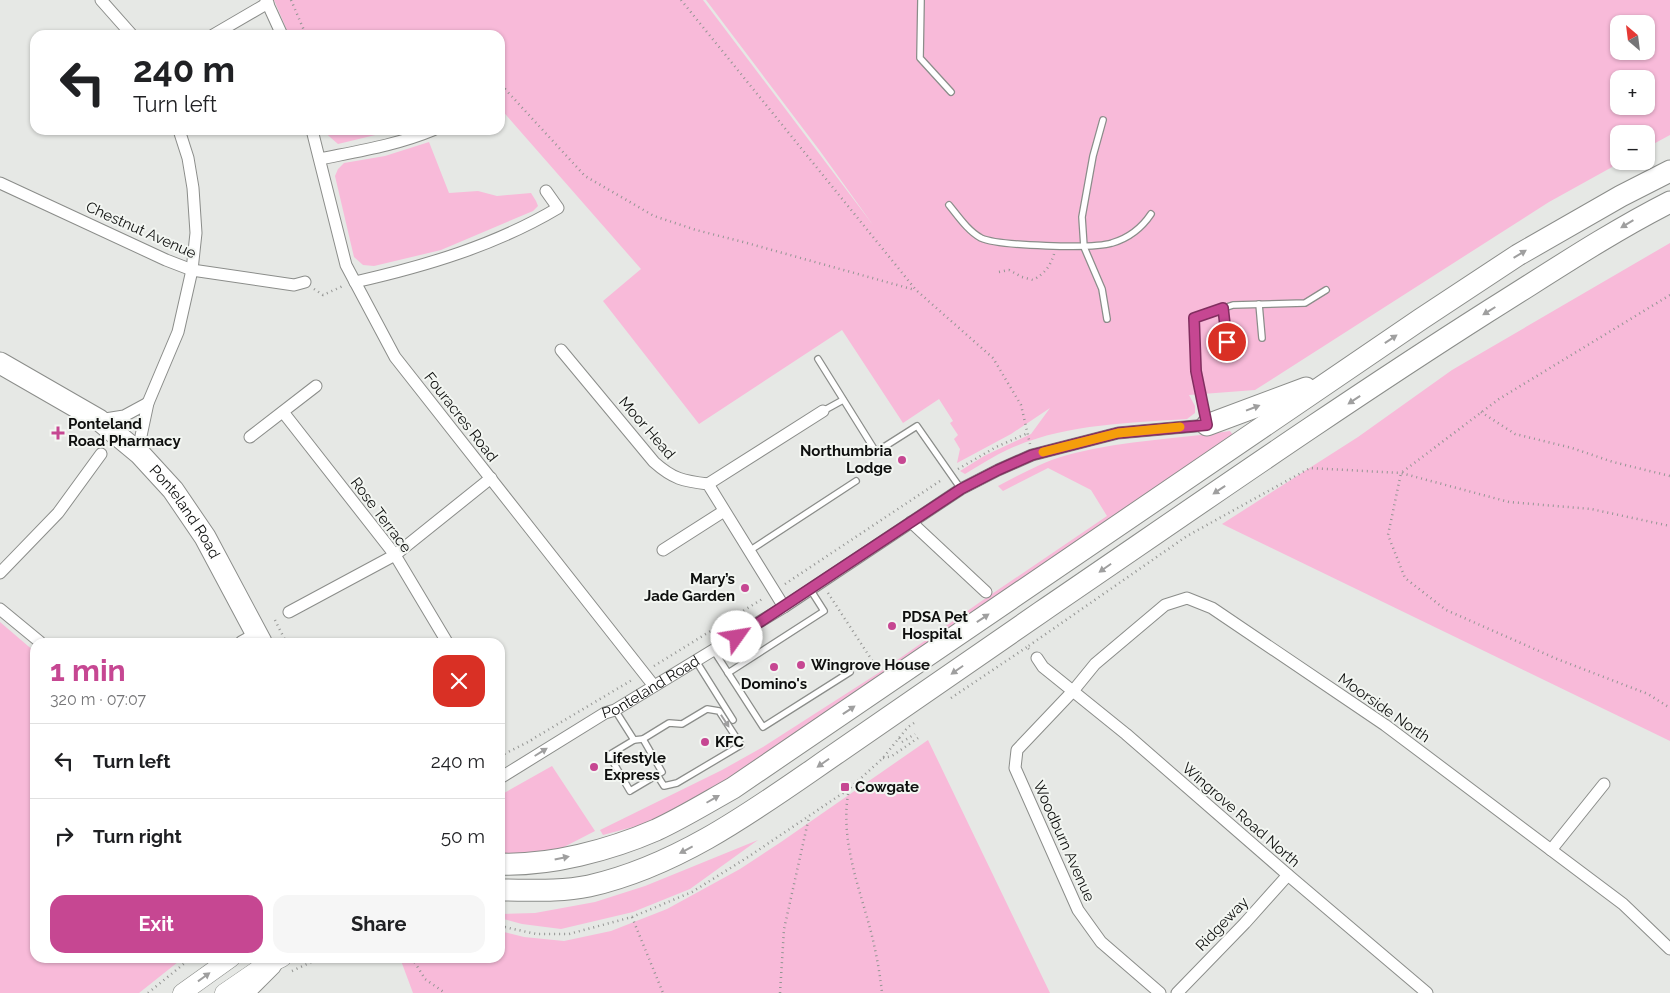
<!DOCTYPE html>
<html lang="en">
<head>
<meta charset="utf-8">
<style>
	:root { --surface:#fff; --page:#f6f6f6; --text:#202124; --muted:#757577; --line:#e0e0e0; --accent:#c64792 }
	body { margin:0; font-family:Raleway,sans-serif; background:var(--page); color:var(--text); height:100vh; display:flex; flex-direction:column; font-size:19px; white-space:nowrap }
	* { box-sizing:border-box; margin:0 }
	p { font-size:16px; color:var(--muted) }
	.icon { flex:none; width:28px; height:28px; fill:none; stroke:currentColor; stroke-width:2; stroke-linecap:round; stroke-linejoin:round }
	.map { position:relative; flex:1; overflow:hidden }
	.sheet { position:absolute; left:30px; top:638px; width:475px; height:325px; display:flex; flex-direction:column; background:var(--surface); border-radius:15px; box-shadow:0 1px 4px #0004 }
	.sheet>* { flex:none }
	.banner { position:absolute; left:30px; top:30px; width:475px; height:105px; border-radius:15px; box-shadow:0 1px 4px #0004; background:#fff; color:var(--text); overflow:hidden }
	.needle { width:32px; rotate:332deg }
	.tools { position:absolute; left:1610px; top:15px; display:grid; gap:10px }
	.tools a { display:grid; place-items:center; width:45px; height:45px; border-radius:10px; background:var(--surface); box-shadow:0 1px 4px #0004; font-size:25px }
	.pin { position:absolute; display:grid; place-items:center; width:42px; height:42px; color:#fff; margin:-21px; border:2px solid #fff; border-radius:50%; box-shadow:0 1px 5px #0007 }
	.me { position:absolute; width:55px; margin:-28px; rotate:58deg; stroke-linejoin:round; filter:drop-shadow(0 0 4px #0008) }
	.turn { display:flex; align-items:center; gap:18px; height:105px; padding:0 20px; font-size:22px }
	.turn .icon { width:65px; height:65px; stroke-width:2.5 }
	.turn b { display:block; font-size:35px; line-height:42px }
	.round { display:grid; place-items:center; flex:none; width:52px; height:52px; border-radius:15px; background:var(--page) }
	.head { display:flex; align-items:center; justify-content:space-between; height:85px; padding:0 20px }
	h1 { font-size:30px; font-weight:700; line-height:38px; color:var(--accent) }
	.button { display:flex; gap:10px; margin-top:auto; padding:10px 20px }
	.button a { flex:1; height:58px; border-radius:15px; background:var(--accent); color:#fff; font-size:20px; font-weight:700; line-height:58px; text-align:center }
	.button a+a { background:var(--page); color:var(--text) }
	ul { padding:0; list-style:none }
	li { display:flex; align-items:center; gap:15px; height:75px; padding:0 20px; border-top:1px solid var(--line) }
	li div { flex:1 }
	li b { display:block; font-size:19px }
	li em { font-style:normal }
	.map>svg:first-child { display:block }
	.green { fill:#f8bad9; fill-rule:evenodd }
	.lines { fill:none; stroke-linecap:round; stroke-linejoin:round }
	.lane-casing { stroke:#8b8d8a; stroke-width:8 }
	.street-casing { stroke:#8b8d8a; stroke-width:13 }
	.secondary-casing { stroke:#8b8d8a; stroke-width:18 }
	.primary-casing { stroke:#8b8d8a; stroke-width:19 }
	.highway-casing { stroke:#8b8d8a; stroke-width:23 }
	.path { stroke:#949593; stroke-width:2.5; stroke-dasharray:1 4; stroke-linecap:butt }
	.lane { stroke:#fff; stroke-width:5.5 }
	.street { stroke:#fff; stroke-width:11 }
	.secondary { stroke:#fff; stroke-width:16 }
	.primary { stroke:#fff; stroke-width:18 }
	.highway { stroke:#fff; stroke-width:21 }
	.oneway { fill:#9f9f9f }
	.route-casing { stroke:#812e5f; stroke-width:12 }
	.route { stroke:#c64792; stroke-width:9 }
	.slow { stroke:#f59e0b; stroke-width:9 }
	.poi-dot { fill:#c64792; stroke:#f3f6f2; stroke-width:2 }
	.labels { text-anchor:middle; dominant-baseline:central; stroke-width:4; stroke-linejoin:round; paint-order:stroke }
	.street-label { font-size:15px; fill:#0e0f0e; stroke:#f3f6f2 }
	.poi-label { font-size:15px; font-weight:bold; fill:#0e0f0e; stroke:#f3f6f2; text-anchor:start }
</style>
</head>
<body>
<div class="map">
<svg width="1670" height="993" viewBox="0 0 1670 993">
	<rect width="100%" height="100%" fill="#e6e8e5"/>
	<g class="green">
		<path d="M274,0h429l170,225 -53,-74 -114,-151h964v135l-24,13v-14h-27v27h4l-74,41 -294,188 -66,5 6,11v7l-8,6c-59,4 -123,5 -178,30 -15,7 -29,16 -44,25l-5,-3 24,-15 47,-22 19,-26 -39,26 -54,29 3,-14 -6,-10 4,-4 -8,-12 3,-2 -14,-22 -36,24 -61,-93 -143,94 -96,-123 38,-32 -141,-161v-73h-211zM1619,24h27v27h-27zM1619,79h27v27h-27z"/>
		<path d="M322,130h74l-58,14z"/>
		<path d="M429,142l20,51 29,-2 19,5 34,-3 5,8 2,5 -5,5 -92,39 -67,16 -11,-1 -9,-8 -19,-81 3,-7 6,-6 41,-7z"/>
		<path d="M1670,243v498l-448,-217 136,-87 94,-67z"/>
		<path d="M1230,431l3,4 -507,347 -49,27 -33,15 -41,11 -3,-5 122,-60 41,-23 120,-77 100,-70 124,-84 -16,-26 -43,-22 -45,23 -5,-5c25,-13 50,-27 77,-33 51,-13 104,-14 155,-22z"/>
		<path d="M0,622l35,30v306h148l-44,35h-139z"/>
		<path d="M928,740l122,253h-637l-13,-35h100v-27l24,6 40,4 47,-10 56,-22 73,-40 41,-27z"/>
		<path d="M552,766l43,65 -33,17 -37,5h-25v-61l4,1z"/>
		<path d="M758,840l-68,49 -57,23 -72,17 -39,-5 -22,-6v-4l35,-1 60,-11 50,-16z"/>
	</g>
	<g class="lines">
		<g class="lane-casing">
			<g id="lane">
				<path d="M921,0l-1,58 31,34"/>
				<path d="M1103,120l-10,36 -11,61 2,30 18,42 5,30"/>
				<path d="M949,205c9,11 19,26 32,33 17,8 113,11 131,5 17,-5 29,-14 39,-29"/>
				<path d="M1259,304l3,34"/>
				<path d="M1223,308l4,34"/>
				<path d="M818,359l58,93 41,-26 44,63"/>
				<path d="M823,411l20,-11"/>
				<path d="M1206,420l-10,-49 -2,-53 39,-13 72,-2 21,-13"/>
				<path d="M749,551l107,-70"/>
				<path d="M714,651l49,76 87,-55"/>
				<path d="M696,661l37,59"/>
				<path d="M728,673l96,-62 -14,-22"/>
				<path d="M615,710l19,30 9,-1 26,-16 13,1 25,-15 12,2 22,34 -64,38 -13,3 -7,-11"/>
				<path d="M634,740l-25,15 21,36 32,-19 -19,-33"/>
			</g>
		</g>
		<g class="street-casing">
			<g id="street">
				<path d="M101,0l31,35"/>
				<path d="M266,0l16,35"/>
				<path d="M213,35l55,-32"/>
				<path d="M312,130l34,135 49,92 259,329"/>
				<path d="M320,159c39,-8 77,-14 113,-29"/>
				<path d="M0,183l166,77 26,10 102,15 11,-3"/>
				<path d="M355,282c71,-16 141,-37 203,-74l-12,-17"/>
				<path d="M561,350l93,112c19,17 29,19 54,22l76,123"/>
				<path d="M283,412l112,143 52,87"/>
				<path d="M99,420l25,-4 24,-13"/>
				<path d="M250,437l66,-51"/>
				<path d="M140,454l1,-18 7,-33 30,-71 14,-62 4,-37 -3,-45 -5,-30 -9,-28"/>
				<path d="M708,484l115,-73"/>
				<path d="M911,522l75,70"/>
				<path d="M663,550l61,-39"/>
				<path d="M0,573l58,-60 43,-59"/>
				<path d="M0,609l40,33"/>
				<path d="M289,612l106,-57 96,-77"/>
				<path d="M241,642l16,-9"/>
				<path d="M1037,658l6,9 83,67 162,141 139,118"/>
				<path id="s1" d="M500,778l105,-65 10,-3 169,-103 177,-118 37,-19 34,-15 86,-22 89,-8"/>
				<path d="M1551,850l53,-66"/>
				<path d="M1160,993l-59,-51 -23,-32 -63,-142 2,-18 56,-59 22,-27 70,-59 22,-7 25,10 173,117 238,179 47,45"/>
				<path d="M1177,993l68,-70 43,-48"/>
			</g>
		</g>
		<g class="secondary-casing">
			<path id="secondary" d="M246,993l27,-27"/>
		</g>
		<g class="primary-casing">
			<g id="primary">
				<path d="M182,993l49,-35"/>
				<path d="M224,993l35,-24 23,-11"/>
			</g>
		</g>
		<g class="highway-casing">
			<g id="highway">
				<path id="s2" d="M0,363l99,57 41,34 33,36 32,47 56,105"/>
				<path d="M1207,425l99,-37"/>
				<path d="M500,864c50,2 110,-14 156,-34 26,-12 52,-28 77,-42l688,-469 97,-64 103,-59 49,-25"/>
				<path d="M500,890c30,0 60,2 89,-4 93,-21 171,-80 248,-133 68,-47 136,-94 204,-141 148,-101 295,-204 446,-300 61,-38 120,-78 183,-110"/>
			</g>
		</g>
		<g class="path">
			<path d="M291,0l15,35"/>
			<path d="M681,0l235,290 77,68 28,47 9,39"/>
			<path d="M500,88l5,1 80,87 69,40 42,14 51,13 168,47"/>
			<path d="M999,272l10,-2 13,7 11,3c11,-6 17,-13 21,-26"/>
			<path d="M314,289l9,6 20,-9"/>
			<path d="M1670,295l-171,104 -98,74 -13,62 17,43 41,32 111,49 91,35 22,14"/>
			<path d="M1481,412l34,22 57,14 41,14 57,14"/>
			<path d="M958,469l38,-22 32,-14"/>
			<path d="M785,584l158,-105"/>
			<path d="M828,593l49,75"/>
			<path d="M275,620l11,22"/>
			<path d="M1029,649l-2,-2 160,-111 123,-68 91,5 108,29 82,7 79,17"/>
			<path d="M654,666l110,-68"/>
			<path d="M951,698l76,-51"/>
			<path d="M899,738l3,4 13,-8"/>
			<path d="M531,740l101,-60"/>
			<path d="M500,756l32,-16"/>
			<path d="M883,758l9,-2 26,-18"/>
			<path d="M849,789c-10,49 10,97 22,143 5,20 9,41 11,61"/>
			<path d="M632,917l31,76"/>
			<path d="M500,926l36,8h33l63,-17 60,-25 56,-35 101,-68 33,-30 26,-32 6,-4"/>
			<path d="M412,958l13,21 20,14"/>
			<path d="M292,971l28,-13"/>
			<path d="M148,993l43,-35"/>
			<path d="M780,993l4,-64 25,-112"/>
		</g>
		<use href="#lane" class="lane"/>
		<use href="#street" class="street"/>
		<use href="#secondary" class="secondary"/>
		<use href="#primary" class="primary"/>
		<use href="#highway" class="highway"/>
	</g>
	<defs><path id="oneway-solid" d="M-6-.8H1V-3.2L6.5 0L1 3.2V.8H-6Z" transform="scale(1.25)"/></defs>
	<g class="oneway">
		<use href="#oneway-solid" transform="translate(1627 224) rotate(149)"/>
		<use href="#oneway-solid" transform="translate(1520 254) rotate(-31)"/>
		<use href="#oneway-solid" transform="translate(1489 311) rotate(148)"/>
		<use href="#oneway-solid" transform="translate(1391 339) rotate(-34)"/>
		<use href="#oneway-solid" transform="translate(1354 400) rotate(146)"/>
		<use href="#oneway-solid" transform="translate(1253 408) rotate(-21)"/>
		<use href="#oneway-solid" transform="translate(1219 490) rotate(146)"/>
		<use href="#oneway-solid" transform="translate(1105 568) rotate(145)"/>
		<use href="#oneway-solid" transform="translate(983 618) rotate(-34)"/>
		<use href="#oneway-solid" transform="translate(957 670) rotate(145)"/>
		<use href="#oneway-solid" transform="translate(849 710) rotate(-34)"/>
		<use href="#oneway-solid" transform="translate(725 721) rotate(57)"/>
		<use href="#oneway-solid" transform="translate(541 752) rotate(-32)"/>
		<use href="#oneway-solid" transform="translate(823 763) rotate(145)"/>
		<use href="#oneway-solid" transform="translate(713 799) rotate(-30)"/>
		<use href="#oneway-solid" transform="translate(686 850) rotate(152)"/>
		<use href="#oneway-solid" transform="translate(562 858) rotate(-12)"/>
		<use href="#oneway-solid" transform="translate(204 977) rotate(-36)"/>
	</g>
	<g class="lines">
		<g class="route-casing">
			<path id="route" d="M737,637l224,-148 37,-19 34,-15 86,-22 89,-8 -11,-54 -2,-53 29,-10 4,34"/>
		</g>
		<use href="#route" class="route"/>
		<path class="slow" d="M1043,452l75,-19 62,-6"/>
	</g>
	<g class="poi-dot">
		<path d="M55.5 425.5h5v5h5v5h-5v5h-5v-5h-5v-5h5z"/>
		<circle cx="902" cy="460" r="5"/>
		<circle cx="745" cy="588" r="5"/>
		<circle cx="892" cy="626" r="5"/>
		<circle cx="801" cy="665" r="5"/>
		<circle cx="774" cy="667" r="5"/>
		<circle cx="705" cy="742" r="5"/>
		<circle cx="594" cy="767" r="5"/>
		<rect x="840" y="782" width="10" height="10" rx="2.5"/>
	</g>
	<g class="labels">
		<g class="street-label">
			<text transform="translate(141 230) rotate(24)">Chestnut Avenue</text>
			<text transform="translate(461 417) rotate(52)">Fouracres Road</text>
			<text transform="translate(647 428) rotate(49)">Moor Head</text>
			<text stroke="none"><textPath href="#s2" startOffset="241">Ponteland Road</textPath></text>
			<text transform="translate(381 515) rotate(53)">Rose Terrace</text>
			<text stroke="none"><textPath href="#s1" startOffset="176">Ponteland Road</textPath></text>
			<text transform="translate(1384 708) rotate(35)">Moorside North</text>
			<text transform="translate(1241 815) rotate(41)">Wingrove Road North</text>
			<text transform="translate(1064 841) rotate(66)">Woodburn Avenue</text>
			<text transform="translate(1222 924) rotate(-46)">Ridgeway</text>
		</g>
		<g class="poi-label">
			<text x="68" y="424">Ponteland<tspan x="68" dy="17">Road Pharmacy</tspan></text>
			<text x="892" y="451" text-anchor="end">Northumbria<tspan x="892" dy="17">Lodge</tspan></text>
			<text x="735" y="579" text-anchor="end">Mary’s<tspan x="735" dy="17">Jade Garden</tspan></text>
			<text x="902" y="617">PDSA Pet<tspan x="902" dy="17">Hospital</tspan></text>
			<text x="811" y="665">Wingrove House</text>
			<text x="774" y="684" text-anchor="middle">Domino's</text>
			<text x="715" y="742">KFC</text>
			<text x="604" y="758">Lifestyle<tspan x="604" dy="17">Express</tspan></text>
			<text x="855" y="787">Cowgate</text>
		</g>
	</g>
</svg>
<div class="tools">
<a><svg class="needle" viewBox="-14 -14 28 28"><path d="M0-13l5 13h-10z" fill="#e53935"/><path d="M0 13l5-13h-10z" fill="#757577"/></svg></a>
<a>+</a>
<a>−</a>
</div>
<div class="pin" style="left:1227px;top:342px;background:#d93025"><svg class="icon" aria-label="arrive" viewBox="0 0 24 24"><path d="M6 21V4h12l-3 4 3 4H6"/></svg></div>
<svg class="me" style="left:737px;top:637px" viewBox="-20 -20 40 40"><circle r="19" fill="#fff"/><path d="M0-13L10 11 0 6-10 11z" fill="#c64792"/></svg>
<div class="banner">
<div class="turn"><svg class="icon" aria-label="left" viewBox="0 0 24 24"><path d="M17 20v-9H6M10 6l-5 5 5 5"/></svg><div><b>240 m</b>Turn left</div></div>
</div>
<section class="sheet">
<div class="head"><div><h1>1 min</h1><p>320 m · 07:07</p></div><a class="round" style="background:#d93025;color:#fff"><svg class="icon" aria-label="close" viewBox="0 0 24 24"><path d="M6 6l12 12M18 6L6 18"/></svg></a></div>
<ul>
<li><svg class="icon" aria-label="left" viewBox="0 0 24 24"><path d="M17 20v-9H6M10 6l-5 5 5 5"/></svg><div><b>Turn left</b></div><em>240 m</em></li>
<li><svg class="icon" aria-label="right" viewBox="0 0 24 24"><path d="M7 20v-9h11M14 6l5 5-5 5"/></svg><div><b>Turn right</b></div><em>50 m</em></li>
</ul>
<div class="button"><a>Exit</a><a>Share</a></div>
</section>
</div>
</body>
</html>
